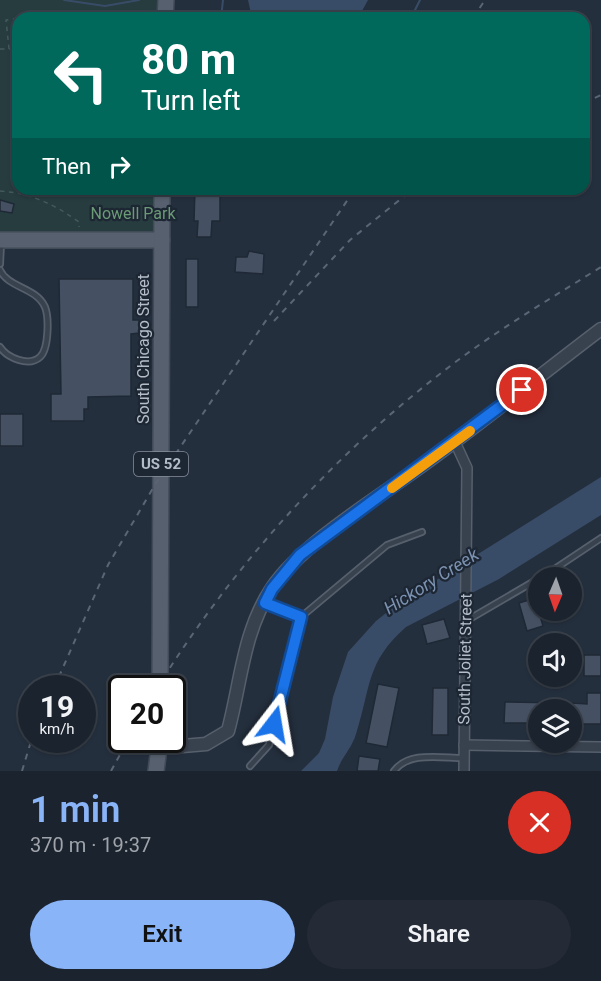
<!DOCTYPE html>
<html lang="en">
<head>
<meta charset="utf-8">
<style>
	:root { --surface:#1b232e; --page:#242b36; --text:#f1f3f6; --muted:#a0a4aa; --line:#39404a; --accent:#8ab4f8 }
	body { margin:0; font-family:Roboto,sans-serif; background:var(--page); color:var(--text); height:100vh; display:flex; flex-direction:column; font-size:22px; white-space:nowrap }
	* { box-sizing:border-box; margin:0 }
	p { font-size:20px; color:var(--muted) }
	.icon { flex:none; width:33px; height:33px; fill:none; stroke:currentColor; stroke-width:2; stroke-linecap:round; stroke-linejoin:round }
	.map { position:relative; height:771px; overflow:hidden }
	.panel { display:flex; flex-direction:column; background:var(--surface); flex:1 }
	.panel>* { flex:none }
	.hud { position:absolute; left:12px; top:12px; width:578px; height:183px; border-radius:18px; box-shadow:0 2px 4px #0004,0 0 0 2px var(--line); background:#00695c; color:#fff; overflow:hidden }
	.needle { width:39px; rotate:182deg }
	.controls { position:absolute; left:528px; top:567px; display:grid; gap:12px }
	.controls a { display:grid; place-items:center; width:54px; height:54px; border-radius:50%; background:var(--surface); box-shadow:0 2px 4px #0004,0 0 0 2px var(--line); font-size:30px }
	.speed { position:absolute; left:18px; top:675px; display:flex; gap:12px; font-size:30px; font-weight:700; text-align:center }
	.speed>* { display:grid; place-content:center; width:78px; height:78px; border-radius:50%; background:var(--surface); box-shadow:0 2px 4px #0004,0 0 0 2px var(--line); line-height:1 }
	.speed small { font-size:15px; font-weight:400 }
	.speed .limit { border:3px solid #111; border-radius:9px; background:#fff; color:#111 }
	.pin { position:absolute; display:grid; place-items:center; width:51px; height:51px; color:#fff; margin:-26px; border:3px solid #fff; border-radius:50%; box-shadow:0 2px 6px #0007 }
	.me { position:absolute; width:66px; margin:-33px; rotate:14deg; stroke-linejoin:round; filter:drop-shadow(0 0 4px #0008) }
	.turn { display:flex; align-items:center; gap:21px; height:126px; padding:0 30px; font-size:27px }
	.turn .icon { width:78px; height:78px; stroke-width:2.5 }
	.turn b { display:block; font-size:42px; line-height:51px }
	.then { display:flex; align-items:center; height:57px; padding:0 30px; background:#0003; gap:12px; font-size:22px }
	.round { display:grid; place-items:center; flex:none; width:63px; height:63px; border-radius:32px; background:var(--page) }
	.headline { display:flex; align-items:center; justify-content:space-between; height:102px; padding:0 30px }
	h1 { font-size:36px; font-weight:600; line-height:45px; color:var(--accent) }
	.button { display:flex; gap:12px; margin-top:auto; padding:12px 30px }
	.button a { flex:1; height:69px; border-radius:36px; background:var(--accent); color:#111; font-size:24px; font-weight:600; line-height:69px; text-align:center }
	.button a+a { background:var(--page); color:var(--text) }
	.map>svg:first-child { display:block }
	.green { fill:#263c3f }
	.water { fill:#394c67 }
	.lines { fill:none; stroke-linecap:round; stroke-linejoin:round }
	.stream { stroke:#394c67; stroke-width:2 }
	.building { fill:#455162; stroke:#1f2835; stroke-width:1.5 }
	.service-casing { stroke:#565f6c; stroke-width:8 }
	.minor-casing { stroke:#565f6c; stroke-width:12 }
	.tertiary-casing { stroke:#565f6c; stroke-width:15 }
	.primary-casing { stroke:#414a57; stroke-width:18 }
	.path { stroke:#44595c; stroke-width:1.5; stroke-dasharray:4.5 4.5; stroke-linecap:butt }
	.service { stroke:#38414e; stroke-width:4.5 }
	.minor { stroke:#38414e; stroke-width:9 }
	.tertiary { stroke:#38414e; stroke-width:12 }
	.primary { stroke:#56606e; stroke-width:15 }
	.rail { stroke:#5a6575; stroke-width:2; stroke-dasharray:6 6; stroke-linecap:butt }
	.route-casing { stroke:#114b97; stroke-width:15 }
	.route { stroke:#1a73e8; stroke-width:10 }
	.slow { stroke:#f59e0b; stroke-width:10 }
	.labels { text-anchor:middle; dominant-baseline:central; stroke-width:4.5; stroke-linejoin:round; paint-order:stroke }
	.shield { fill:#1d2633; stroke:#878f9c; stroke-width:1.5 }
	.shield-label { font-size:15px; font-weight:bold; fill:#b4bcc9 }
	.park-label { font-size:16px; fill:#6b9a76; stroke:#1d2633 }
	.street-label { font-size:16px; fill:#b4bcc9; stroke:#1d2633 }
	.water-label { font-size:18px; font-style:italic; fill:#7c92b1; stroke:#1d2633 }
</style>
</head>
<body>
<div class="map">
<svg width="601" height="771" viewBox="0 0 601 771">
	<rect width="100%" height="100%" fill="#242f3e"/>
	<path class="green" d="M0,0h161v18h-143v171h140l-1,47h-157z"/>
	<g class="water">
		<path d="M248,0h120l-10,18h-106z"/>
		<path d="M601,477v38l-102,64 -93,48c-40,35 -35,60 -50,107 -4,14 -15,24 -19,37h-36l18,-18 6,-14 8,-42 15,-45 28,-31 19,-15z"/>
	</g>
	<g class="lines">
		<g class="stream">
			<path d="M64,0l41,6 34,-6"/>
			<path d="M221,18l2,-18"/>
			<path d="M411,18l9,-18"/>
		</g>
	</g>
	<g class="building">
		<path d="M195,189h25v32h-8l-1,16h-14l1,-16h-4z"/>
		<path d="M0,200l14,4 -2,9 -12,-2z"/>
		<path d="M249,251l15,3 -1,20 -28,-2 1,-15h11z"/>
		<rect x="186" y="259" width="12" height="48"/>
		<path d="M59,279h74v41h6v13l-8,1v62l-43,1v12h-4v12h-33v-27h10z"/>
		<rect x="0" y="414" width="23" height="32"/>
		<path d="M535,598l8,28 -16,5 -8,-28z"/>
		<path d="M444,619l6,19 -23,6 -5,-19z"/>
		<rect x="584" y="655" width="17" height="21"/>
		<path d="M378,684l21,4 -12,59 -21,-4z"/>
		<path d="M433,688h15v47h-16z"/>
		<path d="M587,693h14v31h-29v-21l15,1z"/>
		<path d="M505,702l56,1v7h-23v13h-34z"/>
		<path d="M359,756l21,3 -2,12h-21z"/>
	</g>
	<g class="lines">
		<g class="service-casing">
			<g id="service">
				<path d="M0,264l1,-21"/>
				<path d="M0,270c8,18 36,17 45,37 4,10 4,42 -5,50 -11,10 -33,1 -40,-10"/>
				<path d="M541,578l60,-40"/>
				<path d="M301,617l86,-72 35,-13"/>
				<path d="M466,621l72,-42"/>
				<path d="M250,766l19,-21 32,-128 -36,-14"/>
				<path d="M394,771c15,-20 46,-13 70,-13"/>
			</g>
		</g>
		<g class="minor-casing">
			<g id="minor">
				<path d="M455,442l12,26 -3,303"/>
				<path d="M464,745l137,2"/>
			</g>
		</g>
		<g class="tertiary-casing">
			<path id="tertiary" d="M159,748l47,-4 22,-13c13,-48 15,-100 44,-143 31,-46 109,-92 155,-126 59,-43 116,-89 174,-133"/>
		</g>
		<g class="primary-casing">
			<g id="primary">
				<path d="M165,18l1,-18"/>
				<path d="M0,240h162"/>
				<path d="M160,688l2,-499"/>
				<path d="M156,771l4,-31"/>
			</g>
		</g>
		<g class="path">
			<path d="M0,49h18"/>
			<path d="M9,49l-3,-29 15,-2"/>
			<path d="M0,191c30,2 54,13 79,31v5"/>
		</g>
		<use href="#service" class="service"/>
		<use href="#minor" class="minor"/>
		<use href="#tertiary" class="tertiary"/>
		<use href="#primary" class="primary"/>
		<g class="rail">
			<path d="M473,18l12,-18"/>
			<path d="M584,103l17,-8"/>
			<path d="M274,321l76,-81 63,-51"/>
			<path d="M54,688l54,-123 48,-82 199,-294"/>
			<path d="M157,688c77,-123 173,-230 288,-318 49,-38 103,-70 156,-103"/>
			<path d="M22,771l10,-33"/>
			<path d="M111,771l17,-31"/>
		</g>
	</g>
	<g class="lines">
		<g class="route-casing">
			<path id="route" d="M274,724l27,-107 -36,-14 7,-14 28,-34 222,-165"/>
		</g>
		<use href="#route" class="route"/>
		<path class="slow" d="M392,488l78,-57"/>
	</g>
	<g class="labels">
		<rect class="shield" x="134" y="452" width="54" height="24" rx="4.5"/>
		<g class="shield-label">
			<text x="161" y="464">US 52</text>
		</g>
		<g class="park-label">
			<text x="133" y="213">Nowell Park</text>
		</g>
		<g class="street-label">
			<text transform="translate(143 349) rotate(-90)">South Chicago Street</text>
			<text transform="translate(465 659) rotate(-89)">South Joliet Street</text>
		</g>
		<g class="water-label">
			<text transform="translate(431 581) rotate(-32)">Hickory Creek</text>
		</g>
	</g>
</svg>
<div class="controls">
<a><svg class="needle" viewBox="-14 -14 28 28"><path d="M0-13l5 13h-10z" fill="#e53935"/><path d="M0 13l5-13h-10z" fill="#a0a4aa"/></svg></a>
<a><svg class="icon" aria-label="sound" viewBox="0 0 24 24"><path d="M4 9h4l5-4v14l-5-4H4zM17 9q2 3 0 6"/></svg></a>
<a><svg class="icon" aria-label="layers" viewBox="0 0 24 24"><path d="M12 4l9 5-9 5-9-5zM3 14l9 5 9-5"/></svg></a>
</div>
<div class="speed"><div>19<small>km/h</small></div><div class="limit">20</div></div>
<div class="pin" style="left:522px;top:390px;background:#d93025"><svg class="icon" aria-label="arrive" viewBox="0 0 24 24"><path d="M6 21V4h12l-3 4 3 4H6"/></svg></div>
<svg class="me" style="left:274px;top:724px" viewBox="-20 -20 40 40"><path d="M0-17L14 15 0 8-14 15z" fill="#1a73e8" stroke="#fff" stroke-width="4"/></svg>
<div class="hud">
<div class="turn"><svg class="icon" aria-label="left" viewBox="0 0 24 24"><path d="M17 20v-9H6M10 6l-5 5 5 5"/></svg><div><b>80 m</b>Turn left</div></div>
<div class="then">Then<svg class="icon" aria-label="right" viewBox="0 0 24 24"><path d="M7 20v-9h11M14 6l5 5-5 5"/></svg></div>
</div>
</div>
<section class="panel">
<div class="headline"><div><h1>1 min</h1><p>370 m · 19:37</p></div><a class="round" style="background:#d93025;color:#fff"><svg class="icon" aria-label="close" viewBox="0 0 24 24"><path d="M6 6l12 12M18 6L6 18"/></svg></a></div>
<div class="button"><a>Exit</a><a>Share</a></div>
</section>
</body>
</html>
